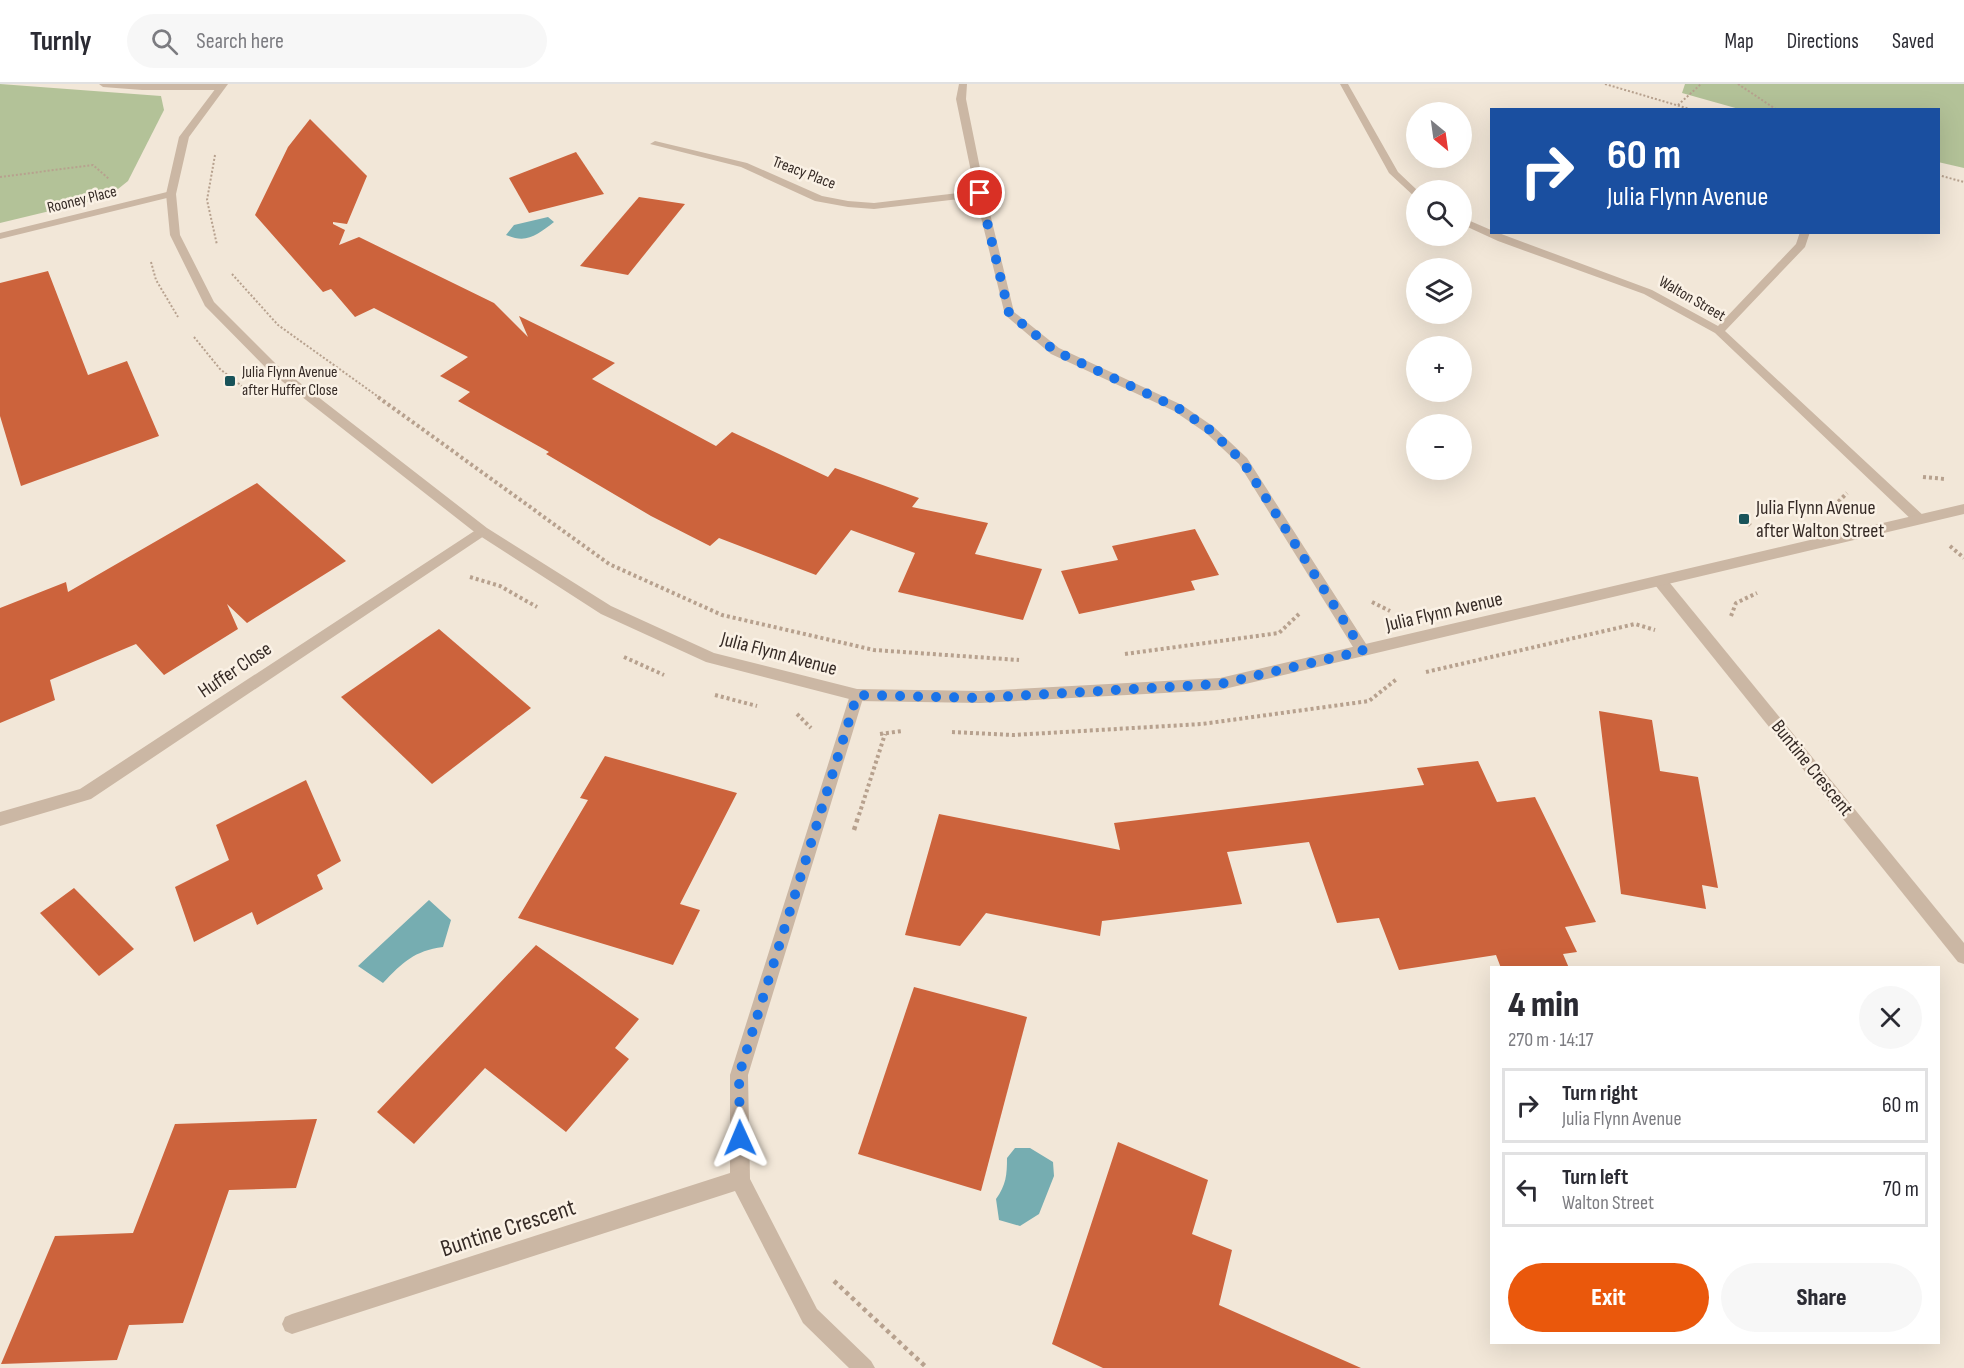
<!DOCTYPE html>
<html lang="en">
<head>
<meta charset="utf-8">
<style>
	:root { --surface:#fff; --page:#f7f7f7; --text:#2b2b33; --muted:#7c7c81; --line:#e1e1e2; --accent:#ea580c }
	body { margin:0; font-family:"Sofia Sans Condensed",sans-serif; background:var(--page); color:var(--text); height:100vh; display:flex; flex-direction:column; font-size:22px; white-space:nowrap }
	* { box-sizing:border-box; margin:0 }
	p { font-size:20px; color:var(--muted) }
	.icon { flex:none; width:33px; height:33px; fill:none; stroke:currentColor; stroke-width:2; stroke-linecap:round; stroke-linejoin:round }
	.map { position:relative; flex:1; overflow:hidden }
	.panel { position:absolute; left:1490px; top:882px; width:450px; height:378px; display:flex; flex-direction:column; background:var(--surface); border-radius:0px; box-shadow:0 6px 24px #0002 }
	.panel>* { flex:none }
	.top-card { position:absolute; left:1490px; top:24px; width:450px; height:126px; border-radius:0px; box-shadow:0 6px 24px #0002; background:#1a4fa0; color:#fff; overflow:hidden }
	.needle { width:39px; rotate:151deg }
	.buttons { position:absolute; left:1406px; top:18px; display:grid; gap:12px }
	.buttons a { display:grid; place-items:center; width:66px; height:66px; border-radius:50%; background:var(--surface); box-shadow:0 6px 24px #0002; font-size:30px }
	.pin { position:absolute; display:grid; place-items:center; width:51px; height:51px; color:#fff; margin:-26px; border:3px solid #fff; border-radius:50%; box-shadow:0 2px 6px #0007 }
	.me { position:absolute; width:66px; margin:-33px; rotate:359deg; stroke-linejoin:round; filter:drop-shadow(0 0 4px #0008) }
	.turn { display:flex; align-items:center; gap:21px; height:126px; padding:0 18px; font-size:27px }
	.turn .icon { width:78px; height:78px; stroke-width:2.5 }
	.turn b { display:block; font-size:42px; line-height:51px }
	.round { display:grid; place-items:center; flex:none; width:63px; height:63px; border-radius:32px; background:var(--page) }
	.overview { display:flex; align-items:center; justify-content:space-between; height:102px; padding:0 18px }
	h1 { font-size:36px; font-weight:800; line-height:45px }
	.cta { display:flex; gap:12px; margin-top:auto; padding:12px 18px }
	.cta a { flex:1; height:69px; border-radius:36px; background:var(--accent); color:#fff; font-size:24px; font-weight:800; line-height:69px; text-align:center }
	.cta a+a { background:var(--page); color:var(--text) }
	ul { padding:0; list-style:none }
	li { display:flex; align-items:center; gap:18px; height:75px; margin:0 12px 9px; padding:0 6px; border:3px solid var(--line); border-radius:0px }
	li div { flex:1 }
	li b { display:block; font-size:22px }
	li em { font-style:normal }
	header { display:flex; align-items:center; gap:36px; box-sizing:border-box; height:84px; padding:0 30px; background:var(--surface); border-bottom:2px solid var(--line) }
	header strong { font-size:28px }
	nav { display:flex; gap:33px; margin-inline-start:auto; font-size:21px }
	.search { width:420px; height:54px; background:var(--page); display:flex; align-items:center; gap:15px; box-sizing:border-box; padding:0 21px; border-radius:33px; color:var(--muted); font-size:22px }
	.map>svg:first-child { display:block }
	.green { fill:#b3c298 }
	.water { fill:#76adb1 }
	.building { fill:#cc633c }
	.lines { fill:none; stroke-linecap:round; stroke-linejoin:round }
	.path-far2 { stroke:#b7a18e; stroke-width:2; stroke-dasharray:2 2; stroke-linecap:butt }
	.path-far1 { stroke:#b7a18e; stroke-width:4; stroke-dasharray:3 3; stroke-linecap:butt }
	.path { stroke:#b7a18e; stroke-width:4.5; stroke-dasharray:4 4; stroke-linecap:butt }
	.minor { fill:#cbb7a4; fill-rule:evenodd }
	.tertiary { fill:#cbb7a4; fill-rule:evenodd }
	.route { stroke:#1a73e8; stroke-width:10; stroke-dasharray:0 18 }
	.poi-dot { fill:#195359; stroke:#faf1e5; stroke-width:2 }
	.labels { text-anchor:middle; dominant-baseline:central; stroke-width:5; stroke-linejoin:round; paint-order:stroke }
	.far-street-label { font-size:16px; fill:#362b26; stroke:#faf1e5 }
	.far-poi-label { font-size:16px; fill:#362b26; stroke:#faf1e5; text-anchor:start }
	.poi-label { font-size:20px; fill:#362b26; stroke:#faf1e5; text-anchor:start }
	.street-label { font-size:20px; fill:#362b26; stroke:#faf1e5 }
	.near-street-label { font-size:24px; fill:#362b26; stroke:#faf1e5 }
</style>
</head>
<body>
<header>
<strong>Turnly</strong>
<div class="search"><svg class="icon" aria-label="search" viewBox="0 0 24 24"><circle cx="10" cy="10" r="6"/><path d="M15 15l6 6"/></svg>Search here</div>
<nav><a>Map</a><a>Directions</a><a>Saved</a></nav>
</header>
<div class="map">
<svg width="1964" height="1284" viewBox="0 0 1964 1284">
	<rect width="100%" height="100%" fill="#f2e7d8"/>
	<g class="green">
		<path d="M0,0l161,12 3,14 -36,71 -20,16 -108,26z"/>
		<path d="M1685,0h279v84l-26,-6v-52l-199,-1 -57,-16z"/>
	</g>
	<g class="water">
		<path d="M548,133l6,5c-17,13 -27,22 -48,13l8,-10z"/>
		<path d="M429,816l22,20 -8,27c-29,4 -40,15 -60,36l-25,-17z"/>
		<path d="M1015,1064h15l23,14 1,14 -15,38 -19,12 -21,-6 -3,-21c10,-14 11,-24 11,-41z"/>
	</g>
	<g class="building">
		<path d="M310,35l57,57 -20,48 -14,-2v2l12,6 -6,15 20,-8 135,66 34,34 -9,-21 96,47 -23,16 124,67 16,-14 96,45 7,-9 84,30 -7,9 76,16 -13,31 67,15 -19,51 -125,-28 17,-39 -64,-23 -35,45 -97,-37 -9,8 -59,-30 -105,-62 3,-2 -91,-51 12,-9 -30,-16 28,-19 -94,-49 -19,9 -24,-28 -8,3 -68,-77 33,-68z"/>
		<path d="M576,68l28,42 -75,19 -20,-35z"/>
		<path d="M639,113l46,7 -57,71 -48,-9z"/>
		<path d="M48,187l40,104 39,-14 32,75 -138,50 -21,-70v-133z"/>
		<path d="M257,399l89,78 -99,62 -20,-19 11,25 -74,46 -28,-31 -86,36 5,20 -55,23v-115l66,-26 2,10z"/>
		<path d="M1195,445l24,46 -28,6 4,9 -116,24 -18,-43 57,-11 -6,-14z"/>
		<path d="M439,545l92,79 -99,76 -91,-87z"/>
		<path d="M1599,627l53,9 8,51 38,6 20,111 -16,-3 4,24 -85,-15z"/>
		<path d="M605,672l132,37 -57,111 20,6 -27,55 -155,-47 70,-118 -8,-2z"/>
		<path d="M1478,677l19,41 38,-5 61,125 -31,5 12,25 -14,2 6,14h-68l-5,-13 -97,15 -20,-52 -42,5 -28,-81 -82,10 15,52 -140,17 -2,15 -114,-23 -26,33 -55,-11 34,-121 181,36 -6,-27 310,-38 -7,-17z"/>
		<path d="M306,696l35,81 -24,14 6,14 -66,36 -5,-13 -58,30 -19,-55 54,-27 -13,-35z"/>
		<path d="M74,804l60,61 -35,27 -59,-63z"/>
		<path d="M536,861l103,74 -24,29 14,11 -63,73 -81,-64 -71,76 -37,-32z"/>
		<path d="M914,903l113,30 -46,174 -123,-37z"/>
		<path d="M317,1035l-21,69 -67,2 -46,133 -54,2 -12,35 -116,4 54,-128 78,-3 42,-109z"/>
		<path d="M1118,1058l90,38 -16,54 40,16 -13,55 142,63h-258l-51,-24z"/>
	</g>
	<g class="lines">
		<g class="path-far2">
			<path d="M1605,0l88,26"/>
			<path d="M1738,0l39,26"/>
			<path d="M1678,21l23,-21"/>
			<path d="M215,71l-8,45 10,45"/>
			<path d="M1938,91l26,7"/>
			<path d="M0,93l93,-12 16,14"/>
			<path d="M151,178l5,18 22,37"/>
			<path d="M232,190l46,51 102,73"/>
			<path d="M194,253l26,32 23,18"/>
		</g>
		<g class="path-far1">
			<path d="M378,313l231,167 113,51 152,35 145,10"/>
			<path d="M1923,393l22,2"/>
			<path d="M1834,422l13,-13"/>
			<path d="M1744,435l8,8"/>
			<path d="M1950,462l14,12"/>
			<path d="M470,493l30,9 37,21"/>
			<path d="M1372,518l18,9"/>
			<path d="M1731,532l5,-13 21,-10"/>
			<path d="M1125,570l154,-21 21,-20"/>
			<path d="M624,573l40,18"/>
			<path d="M1426,588l209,-48 20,6"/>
			<path d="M715,611l42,11"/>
			<path d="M797,630l14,14"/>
			<path d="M952,648l61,3 189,-11 167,-23 29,-23"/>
			<path d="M880,650l22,-3"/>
			<path d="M859,731l26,-81"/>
		</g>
		<g class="path">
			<path d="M854,746l5,-16"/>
			<path d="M834,1197l93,87"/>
		</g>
		<g class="minor">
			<path d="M99,0h122l4,3 -4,3h-79l-39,-3z"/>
			<path d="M959,0h8l-1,15 19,94 29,119 45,36 123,57 32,22 33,31 121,189 2,4 -2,4h-10l-119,-191 -33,-31 -32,-22 -123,-57 -46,-39 -29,-118 -102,12 -26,-2 -33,-6 -74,-34 -91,-23 5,-3 92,22 75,33 26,5 26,2 101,-12 -19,-92z"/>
			<path d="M1340,0h8l50,88 19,18 -1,8 -27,-25z"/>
			<path d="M171,107l5,3 -1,2 -175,43v-6z"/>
			<path d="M1461,133l30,13v2h5l156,58 66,36 78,-82 4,-12h10l-5,15 -80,84 200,186 2,3 -2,3h-10l-200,-190 -71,-39 -146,-53 -37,-17z"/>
			<path d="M482,442l7,5 -2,3 -396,265 -91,27v-14l80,-23z"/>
			<path d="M1660,492l5,1 299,366v21l-6,-2 -303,-377 -2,-4 2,-4z"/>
			<path d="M857,605l5,2 2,4 -116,380 2,104 67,130 54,52 4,7h-26l-46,-45 -68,-132 -443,143 -7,-3 -3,-7 3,-7 7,-3 438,-141v-98l120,-380 2,-4z"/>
		</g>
		<path class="tertiary" d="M219,0h9l-39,53 -13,57 4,41 34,67 63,63 210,163 124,78 103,47 143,36 123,2 240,-13 744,-174v10l-744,176 -240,13 -123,-2 -151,-39 -105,-48 -124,-80 -208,-163 -64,-65 -35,-71 -4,-41 13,-57z"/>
	</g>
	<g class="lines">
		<path class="route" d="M740,1054l-1,-63 118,-380 123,3 240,-14 143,-33 -120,-189 -33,-32 -32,-22 -123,-57 -46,-38 -29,-120"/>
	</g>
	<g class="poi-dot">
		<rect x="224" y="291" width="12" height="12" rx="3"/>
		<rect x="1738" y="429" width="12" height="12" rx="3"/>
	</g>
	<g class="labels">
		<g class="far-street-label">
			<text transform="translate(804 89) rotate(21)">Treacy Place</text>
			<text transform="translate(82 116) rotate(-14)">Rooney Place</text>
			<text transform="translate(1692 215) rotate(30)">Walton Street</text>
		</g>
		<g class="far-poi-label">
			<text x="242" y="288">Julia Flynn Avenue<tspan x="242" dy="18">after Huffer Close</tspan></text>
		</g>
		<g class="poi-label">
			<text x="1756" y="424">Julia Flynn Avenue<tspan x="1756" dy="23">after Walton Street</tspan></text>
		</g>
		<g class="street-label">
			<text transform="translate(1444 528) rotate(-13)">Julia Flynn Avenue</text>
			<text transform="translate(779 570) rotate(15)">Julia Flynn Avenue</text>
			<text transform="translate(235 586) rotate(-34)">Huffer Close</text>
			<text transform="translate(1812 684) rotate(51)">Buntine Crescent</text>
		</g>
		<g class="near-street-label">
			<text transform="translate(508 1144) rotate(-18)">Buntine Crescent</text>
		</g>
	</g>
</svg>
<div class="buttons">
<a><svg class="needle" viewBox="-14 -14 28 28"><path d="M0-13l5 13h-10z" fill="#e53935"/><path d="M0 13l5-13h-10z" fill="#7c7c81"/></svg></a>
<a><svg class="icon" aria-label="search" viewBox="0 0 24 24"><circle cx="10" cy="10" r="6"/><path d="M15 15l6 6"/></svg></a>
<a><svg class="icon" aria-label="layers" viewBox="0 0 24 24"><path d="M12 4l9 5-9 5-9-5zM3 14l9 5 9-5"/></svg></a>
<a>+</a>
<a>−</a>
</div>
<div class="pin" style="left:980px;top:109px;background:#d93025"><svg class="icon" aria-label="arrive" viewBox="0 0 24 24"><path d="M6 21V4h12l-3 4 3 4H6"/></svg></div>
<svg class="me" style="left:740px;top:1054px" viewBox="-20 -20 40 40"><path d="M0-17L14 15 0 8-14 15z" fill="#1a73e8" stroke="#fff" stroke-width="4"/></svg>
<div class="top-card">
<div class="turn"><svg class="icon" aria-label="right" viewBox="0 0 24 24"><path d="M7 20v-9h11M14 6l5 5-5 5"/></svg><div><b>60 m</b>Julia Flynn Avenue</div></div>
</div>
<section class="panel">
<div class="overview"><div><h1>4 min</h1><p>270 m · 14:17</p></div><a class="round"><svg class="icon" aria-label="close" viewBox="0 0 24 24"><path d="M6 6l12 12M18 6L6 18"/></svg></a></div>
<ul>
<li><svg class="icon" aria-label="right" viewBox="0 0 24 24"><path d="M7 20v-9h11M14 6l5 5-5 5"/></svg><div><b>Turn right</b><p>Julia Flynn Avenue</p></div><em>60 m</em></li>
<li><svg class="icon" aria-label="left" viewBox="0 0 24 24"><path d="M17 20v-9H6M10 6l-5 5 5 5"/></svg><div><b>Turn left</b><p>Walton Street</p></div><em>70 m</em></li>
</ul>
<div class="cta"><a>Exit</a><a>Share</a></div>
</section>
</div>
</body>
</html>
